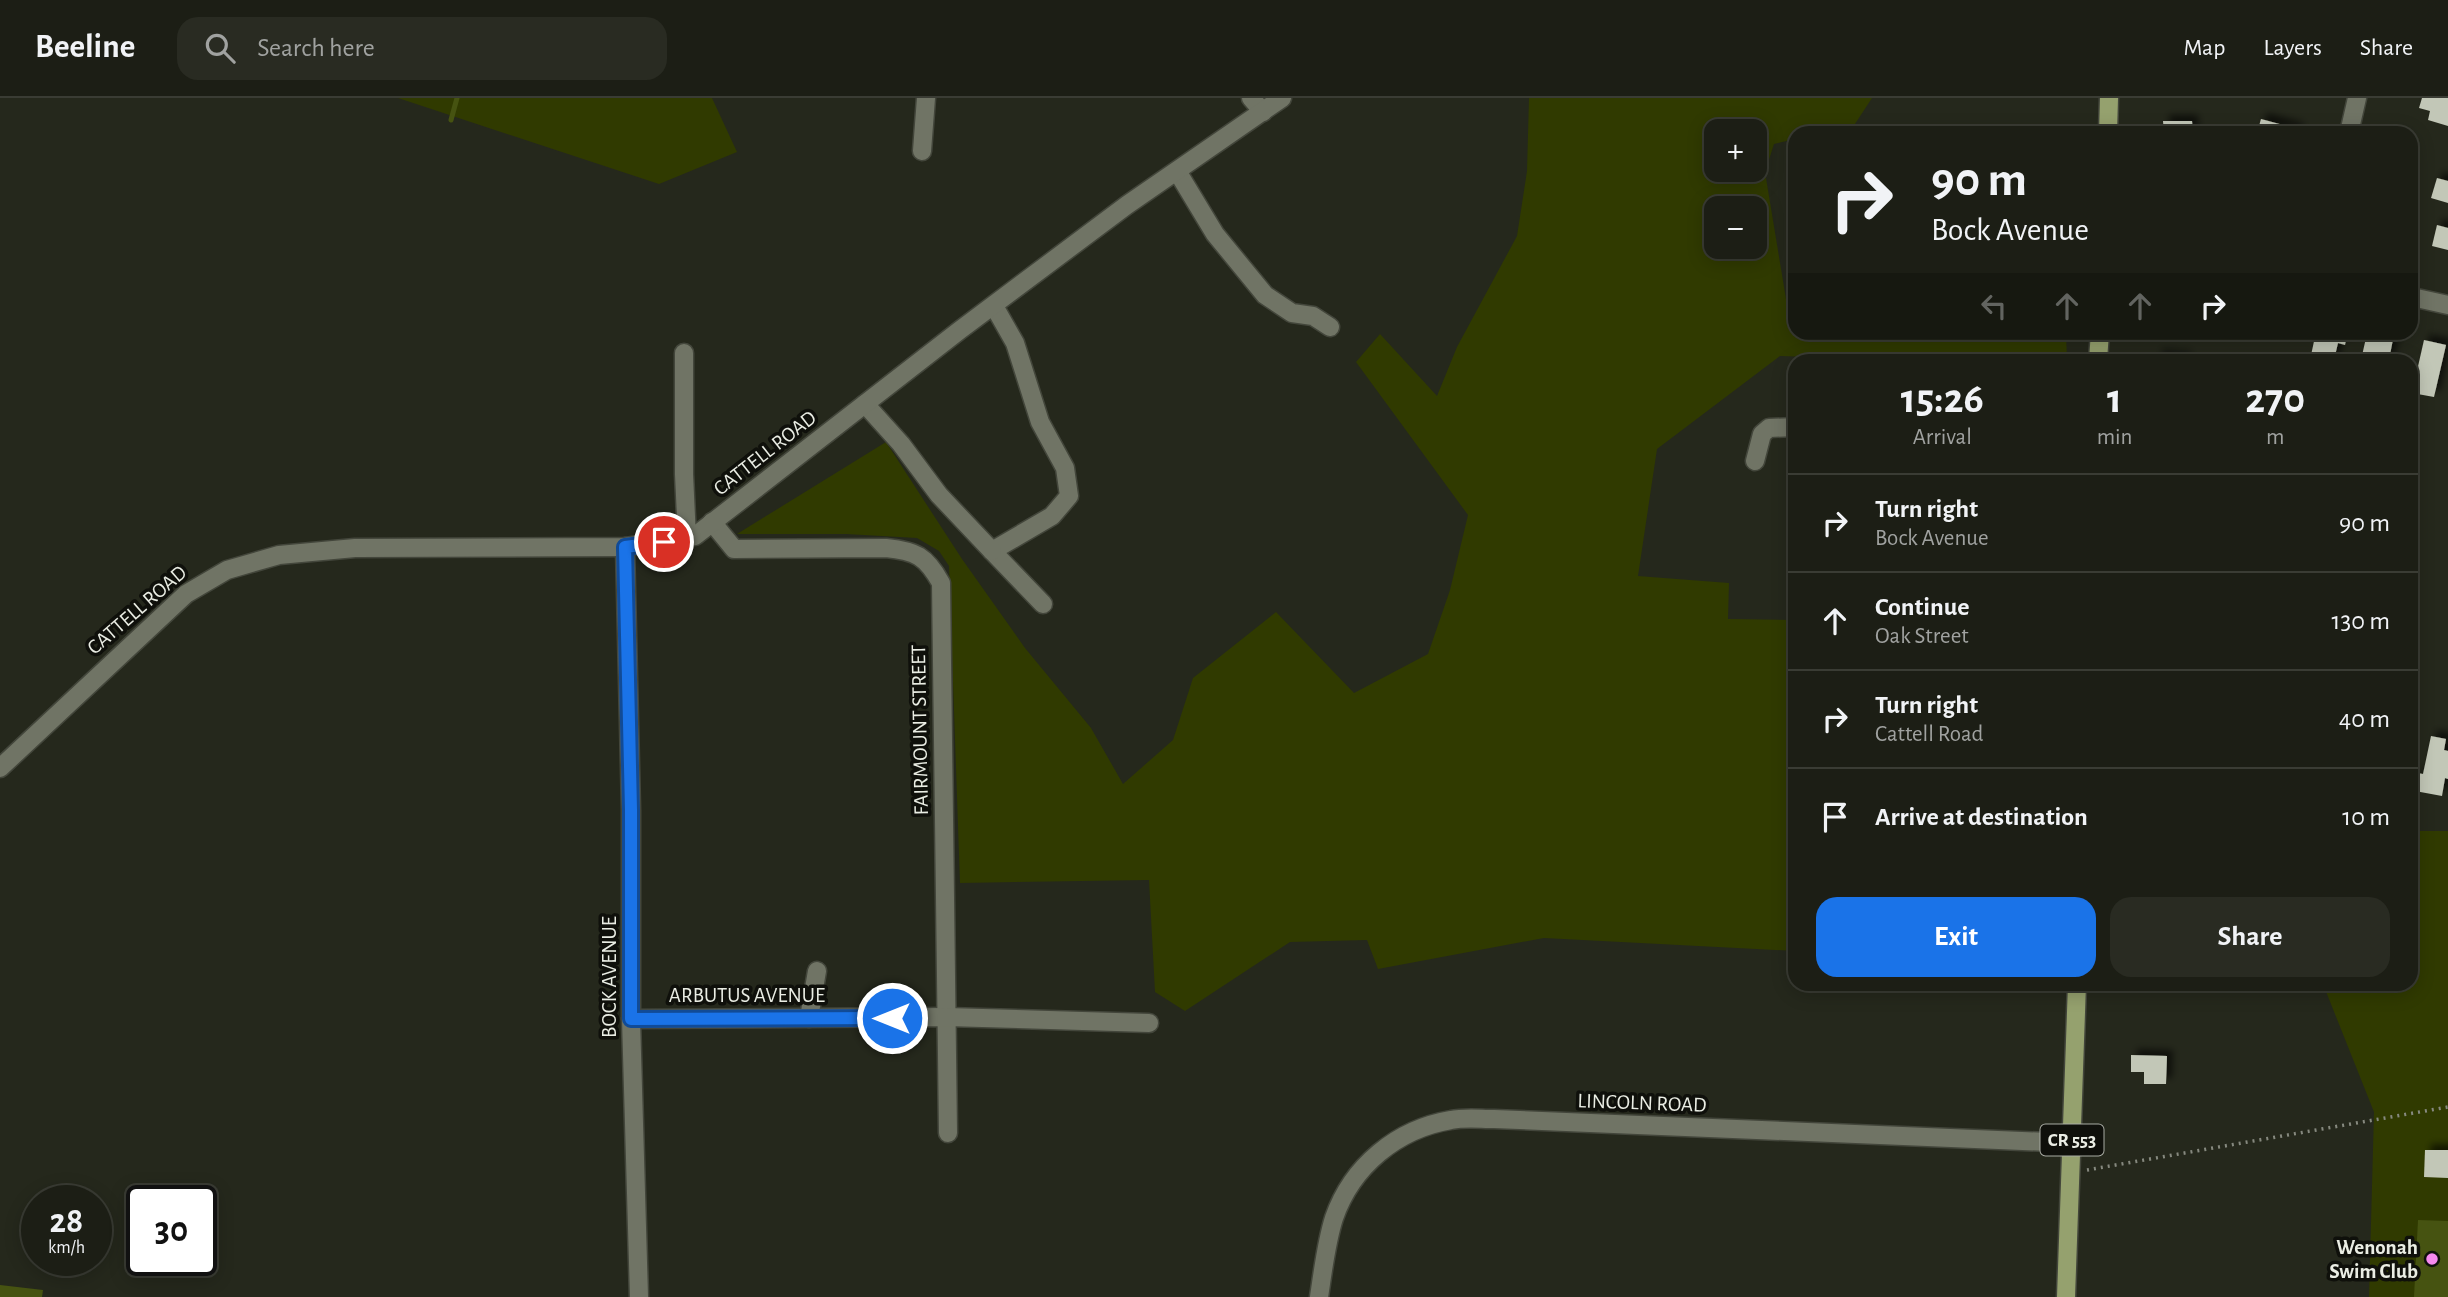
<!DOCTYPE html>
<html lang="en">
<head>
<meta charset="utf-8">
<style>
	:root { --surface:#1c1e15; --page:#292b22; --text:#f1f3f6; --muted:#a0a2a0; --line:#3a3c34; --accent:#1a73e8 }
	body { margin:0; font-family:"Alegreya Sans",sans-serif; background:var(--page); color:var(--text); height:100vh; display:flex; flex-direction:column; font-size:26px; white-space:nowrap }
	* { box-sizing:border-box; margin:0 }
	p { font-size:23px; color:var(--muted) }
	.icon { flex:none; width:38px; height:38px; fill:none; stroke:currentColor; stroke-width:2; stroke-linecap:round; stroke-linejoin:round }
	.map { position:relative; flex:1; overflow:hidden }
	.side { position:absolute; left:1788px; top:256px; width:630px; height:637px; display:flex; flex-direction:column; background:var(--surface); border-radius:21px; box-shadow:0 4px 18px #0003,0 0 0 2px var(--line) }
	.side>* { flex:none }
	.banner { position:absolute; left:1788px; top:28px; width:630px; height:214px; border-radius:21px; box-shadow:0 4px 18px #0003,0 0 0 2px var(--line); background:#1c1e15; color:var(--text); overflow:hidden }
	.controls { position:absolute; left:1704px; top:21px; display:grid; gap:14px }
	.controls a { display:grid; place-items:center; width:63px; height:63px; border-radius:14px; background:var(--surface); box-shadow:0 4px 18px #0003,0 0 0 2px var(--line); font-size:35px }
	.speed { position:absolute; left:21px; top:1087px; display:flex; gap:14px; font-size:35px; font-weight:700; text-align:center }
	.speed>* { display:grid; place-content:center; width:91px; height:91px; border-radius:50%; background:var(--surface); box-shadow:0 4px 18px #0003,0 0 0 2px var(--line); line-height:1 }
	.speed small { font-size:18px; font-weight:400 }
	.speed .limit { border:4px solid #111; border-radius:10px; background:#fff; color:#111 }
	.pin { position:absolute; display:grid; place-items:center; width:60px; height:60px; color:#fff; margin:-30px; border:4px solid #fff; border-radius:50%; box-shadow:0 2px 7px #0007 }
	.me { position:absolute; width:77px; margin:-38px; rotate:270deg; stroke-linejoin:round; filter:drop-shadow(0 0 5px #0008) }
	.turn { display:flex; align-items:center; gap:24px; height:147px; padding:0 28px; font-size:32px }
	.turn .icon { width:91px; height:91px; stroke-width:2.5 }
	.turn b { display:block; font-size:49px; line-height:60px }
	.lanes { display:flex; align-items:center; height:66px; padding:0 28px; background:#0003; justify-content:center; gap:35px; direction:ltr }
	.lanes .off { opacity:.35 }
	.eta { display:flex; justify-content:space-evenly; align-items:center; height:119px; text-align:center }
	.eta b { font-size:42px; font-weight:700; line-height:49px }
	.action { display:flex; gap:14px; margin-top:auto; padding:14px 28px }
	.action a { flex:1; height:80px; border-radius:21px; background:var(--accent); color:#fff; font-size:28px; font-weight:700; line-height:80px; text-align:center }
	.action a+a { background:var(--page); color:var(--text) }
	ul { padding:0; list-style:none }
	li { display:flex; align-items:center; gap:21px; height:98px; padding:0 28px; border-top:2px solid var(--line) }
	li div { flex:1 }
	li b { display:block; font-size:26px }
	li em { font-style:normal }
	header { display:flex; align-items:center; gap:42px; box-sizing:border-box; height:98px; padding:0 35px; background:var(--surface); border-bottom:2px solid var(--line) }
	header strong { font-size:33px }
	nav { display:flex; gap:38px; margin-inline-start:auto; font-size:24px }
	.search { width:490px; height:63px; background:var(--page); display:flex; align-items:center; gap:18px; box-sizing:border-box; padding:0 24px; border-radius:21px; color:var(--muted); font-size:26px }
	.map>svg:first-child { display:block }
	.green { fill:#303a00; fill-rule:evenodd }
	.water { fill:#465311 }
	.lines { fill:none; stroke-linecap:round; stroke-linejoin:round }
	.stream { stroke:#465311; stroke-width:5 }
	.building { fill:#c2c7b7; filter:url(#shadow) }
	.minor-casing { stroke:#43463b; stroke-width:21 }
	.major-casing { stroke:#43463b; stroke-width:21 }
	.path { stroke:#86897f; stroke-width:3.5; stroke-dasharray:2 5; stroke-linecap:butt }
	.minor { stroke:#707465; stroke-width:18 }
	.major { stroke:#95a16e; stroke-width:18 }
	.route-casing { stroke:#114b97; stroke-width:18 }
	.route { stroke:#1a73e8; stroke-width:12 }
	.poi-dot { fill:#f689ee; stroke:#0f100b; stroke-width:2.5 }
	.labels { text-anchor:middle; dominant-baseline:central; stroke-width:7; stroke-linejoin:round; paint-order:stroke }
	.shield { fill:#0f100b; stroke:#a8aba3; stroke-width:2 }
	.shield-label { font-size:19px; font-weight:bold; fill:#eaede4 }
	.street-label { font-size:21px; fill:#eaede4; stroke:#0f100b }
	.poi-label { font-size:21px; font-weight:bold; fill:#eaede4; stroke:#0f100b; text-anchor:end }
</style>
</head>
<body>
<header>
<strong>Beeline</strong>
<div class="search"><svg class="icon" aria-label="search" viewBox="0 0 24 24"><circle cx="10" cy="10" r="6"/><path d="M15 15l6 6"/></svg>Search here</div>
<nav><a>Map</a><a>Layers</a><a>Share</a></nav>
</header>
<div class="map">
<svg width="2448" height="1199" viewBox="0 0 2448 1199">
	<defs>
		<filter id="shadow"><feDropShadow dx="6" dy="-6" stdDeviation="3.5" flood-color="#0009"/></filter>
	</defs>
	<rect width="100%" height="100%" fill="#25281c"/>
	<g class="green">
		<path d="M398,0h314l25,54 -78,32z"/>
		<path d="M1529,0h343l-19,29 -28,6h-29l-1,6 -21,5 -9,28 23,139 7,1 1,20 270,1 1,27h-161l-126,-4 -123,93 -19,127 91,7 -1,36 67,1v331l-251,-13 -166,31 -11,-29 -77,2 -105,69 -30,-19 -6,-112 -189,3 -11,-317 -10,-15 -22,-13 -71,-4h-109l149,-92 76,117 63,89 66,80 32,56 50,-44 20,-62 83,-66 78,81 74,-39 22,-64 18,-75 -112,-153 24,-28 57,62 20,-49 60,-111 10,-65zM1717,33h38v39h-38zM1717,110h38v39h-38z"/>
		<path d="M2412,733h36v466h-79l5,-185 -51,-128h89z"/>
	</g>
	<g class="water">
		<path d="M2418,1122l30,1v76h-34z"/>
		<path d="M0,1187l43,5 -1,7h-42z"/>
	</g>
	<g class="lines">
		<path class="stream" d="M451,22l6,-22"/>
	</g>
	<g class="building">
		<path d="M2422,0h26v28l-20,-6 2,-9 -11,-3z"/>
		<path d="M2261,21l37,10 -1,4h-40z"/>
		<path d="M2163,23h29l1,12h-29z"/>
		<path d="M2437,80l11,3v22l-17,-5z"/>
		<path d="M2437,127l11,3v22l-16,-4z"/>
		<path d="M2316,234h32l-3,13 -7,-2 -4,17h-24z"/>
		<path d="M2372,234l22,2 -5,26h-28l5,-22 5,1z"/>
		<path d="M2424,242l22,5 -12,52 -22,-4z"/>
		<path d="M2156,257l30,2v3h-30z"/>
		<path d="M2431,638l15,3 -2,11 4,1v28l-3,-1 -3,18 -27,-5 3,-18 5,1z"/>
		<path d="M2145,886h40l-1,9 -39,-4z"/>
		<path d="M2131,957l36,1 -1,28h-22v-12h-13z"/>
		<path d="M2425,1052h23v28l-24,-1z"/>
	</g>
	<g class="lines">
		<g class="minor-casing">
			<g id="minor">
				<path d="M1251,0l12,14"/>
				<path d="M2349,35l8,-35"/>
				<path d="M922,53l4,-53"/>
				<path d="M1177,73l38,63 50,61 27,18 21,3 17,11"/>
				<path d="M2412,199l36,8"/>
				<path d="M994,208l21,37 25,79 25,46 4,28 -17,20 -60,35 51,53"/>
				<path d="M684,255v121l3,64"/>
				<path d="M865,306l36,40 38,51 53,56"/>
				<path d="M1755,363l7,-27 7,-6 27,-1"/>
				<path d="M712,424l22,27 152,-1c30,3 40,8 55,35l7,550"/>
				<path d="M625,449l6,263v209l8,278"/>
				<path d="M0,670l186,-174 41,-24 52,-15 76,-7 270,-1 70,-11 265,-206 167,-125 155,-107"/>
				<path d="M809,920l8,-47"/>
				<path d="M631,921l316,-2 202,6"/>
				<path d="M1319,1199c4,-26 7,-54 15,-79 18,-52 63,-89 117,-98 14,-3 29,-1 43,-1l578,24"/>
			</g>
		</g>
		<g class="major-casing">
			<g id="major">
				<path d="M2108,35l1,-35"/>
				<path d="M2098,262l2,-28"/>
				<path d="M2066,1199l11,-313"/>
			</g>
		</g>
		<path class="path" d="M2087,1072l361,-63"/>
		<use href="#minor" class="minor"/>
		<use href="#major" class="major"/>
	</g>
	<g class="lines">
		<g class="route-casing">
			<path id="route" d="M664,444l-39,5 6,263v209l261,-1"/>
		</g>
		<use href="#route" class="route"/>
	</g>
	<circle class="poi-dot" cx="2432" cy="1161" r="7"/>
	<g class="labels">
		<rect class="shield" x="2040.5" y="1026.5" width="63" height="31" rx="5"/>
		<g class="shield-label">
			<text x="2072" y="1042">CR 553</text>
		</g>
		<g class="street-label">
			<text transform="translate(765 355) rotate(-38)">CATTELL ROAD</text>
			<text transform="translate(137 512) rotate(-41)">CATTELL ROAD</text>
			<text transform="translate(920 632) rotate(-91)">FAIRMOUNT STREET</text>
			<text transform="translate(609 879) rotate(-90)">BOCK AVENUE</text>
			<text x="747" y="897">ARBUTUS AVENUE</text>
			<text transform="translate(1642 1005) rotate(2)">LINCOLN ROAD</text>
		</g>
		<g class="poi-label">
			<text x="2418" y="1149">Wenonah<tspan x="2418" dy="24">Swim Club</tspan></text>
		</g>
	</g>
</svg>
<div class="controls">
<a>+</a>
<a>−</a>
</div>
<div class="speed"><div>28<small>km/h</small></div><div class="limit">30</div></div>
<div class="pin" style="left:664px;top:444px;background:#d93025"><svg class="icon" aria-label="arrive" viewBox="0 0 24 24"><path d="M6 21V4h12l-3 4 3 4H6"/></svg></div>
<svg class="me" style="left:892px;top:920px" viewBox="-20 -20 40 40"><circle r="17" fill="#1a73e8" stroke="#fff" stroke-width="3"/><path d="M0-11L8 9 0 5-8 9z" fill="#fff"/></svg>
<div class="banner">
<div class="turn"><svg class="icon" aria-label="right" viewBox="0 0 24 24"><path d="M7 20v-9h11M14 6l5 5-5 5"/></svg><div><b>90 m</b>Bock Avenue</div></div>
<div class="lanes"><svg class="icon off" aria-label="left" viewBox="0 0 24 24"><path d="M17 20v-9H6M10 6l-5 5 5 5"/></svg><svg class="icon off" aria-label="ahead" viewBox="0 0 24 24"><path d="M12 20V5M6 11l6-6 6 6"/></svg><svg class="icon off" aria-label="ahead" viewBox="0 0 24 24"><path d="M12 20V5M6 11l6-6 6 6"/></svg><svg class="icon" aria-label="right" viewBox="0 0 24 24"><path d="M7 20v-9h11M14 6l5 5-5 5"/></svg></div>
</div>
<section class="side">
<div class="eta">
<div><b>15:26</b><p>Arrival</p></div>
<div><b>1</b><p>min</p></div>
<div><b>270</b><p>m</p></div>
</div>
<ul>
<li><svg class="icon" aria-label="right" viewBox="0 0 24 24"><path d="M7 20v-9h11M14 6l5 5-5 5"/></svg><div><b>Turn right</b><p>Bock Avenue</p></div><em>90 m</em></li>
<li><svg class="icon" aria-label="ahead" viewBox="0 0 24 24"><path d="M12 20V5M6 11l6-6 6 6"/></svg><div><b>Continue</b><p>Oak Street</p></div><em>130 m</em></li>
<li><svg class="icon" aria-label="right" viewBox="0 0 24 24"><path d="M7 20v-9h11M14 6l5 5-5 5"/></svg><div><b>Turn right</b><p>Cattell Road</p></div><em>40 m</em></li>
<li><svg class="icon" aria-label="arrive" viewBox="0 0 24 24"><path d="M6 21V4h12l-3 4 3 4H6"/></svg><div><b>Arrive at destination</b></div><em>10 m</em></li>
</ul>
<div class="action"><a>Exit</a><a>Share</a></div>
</section>
</div>
</body>
</html>
